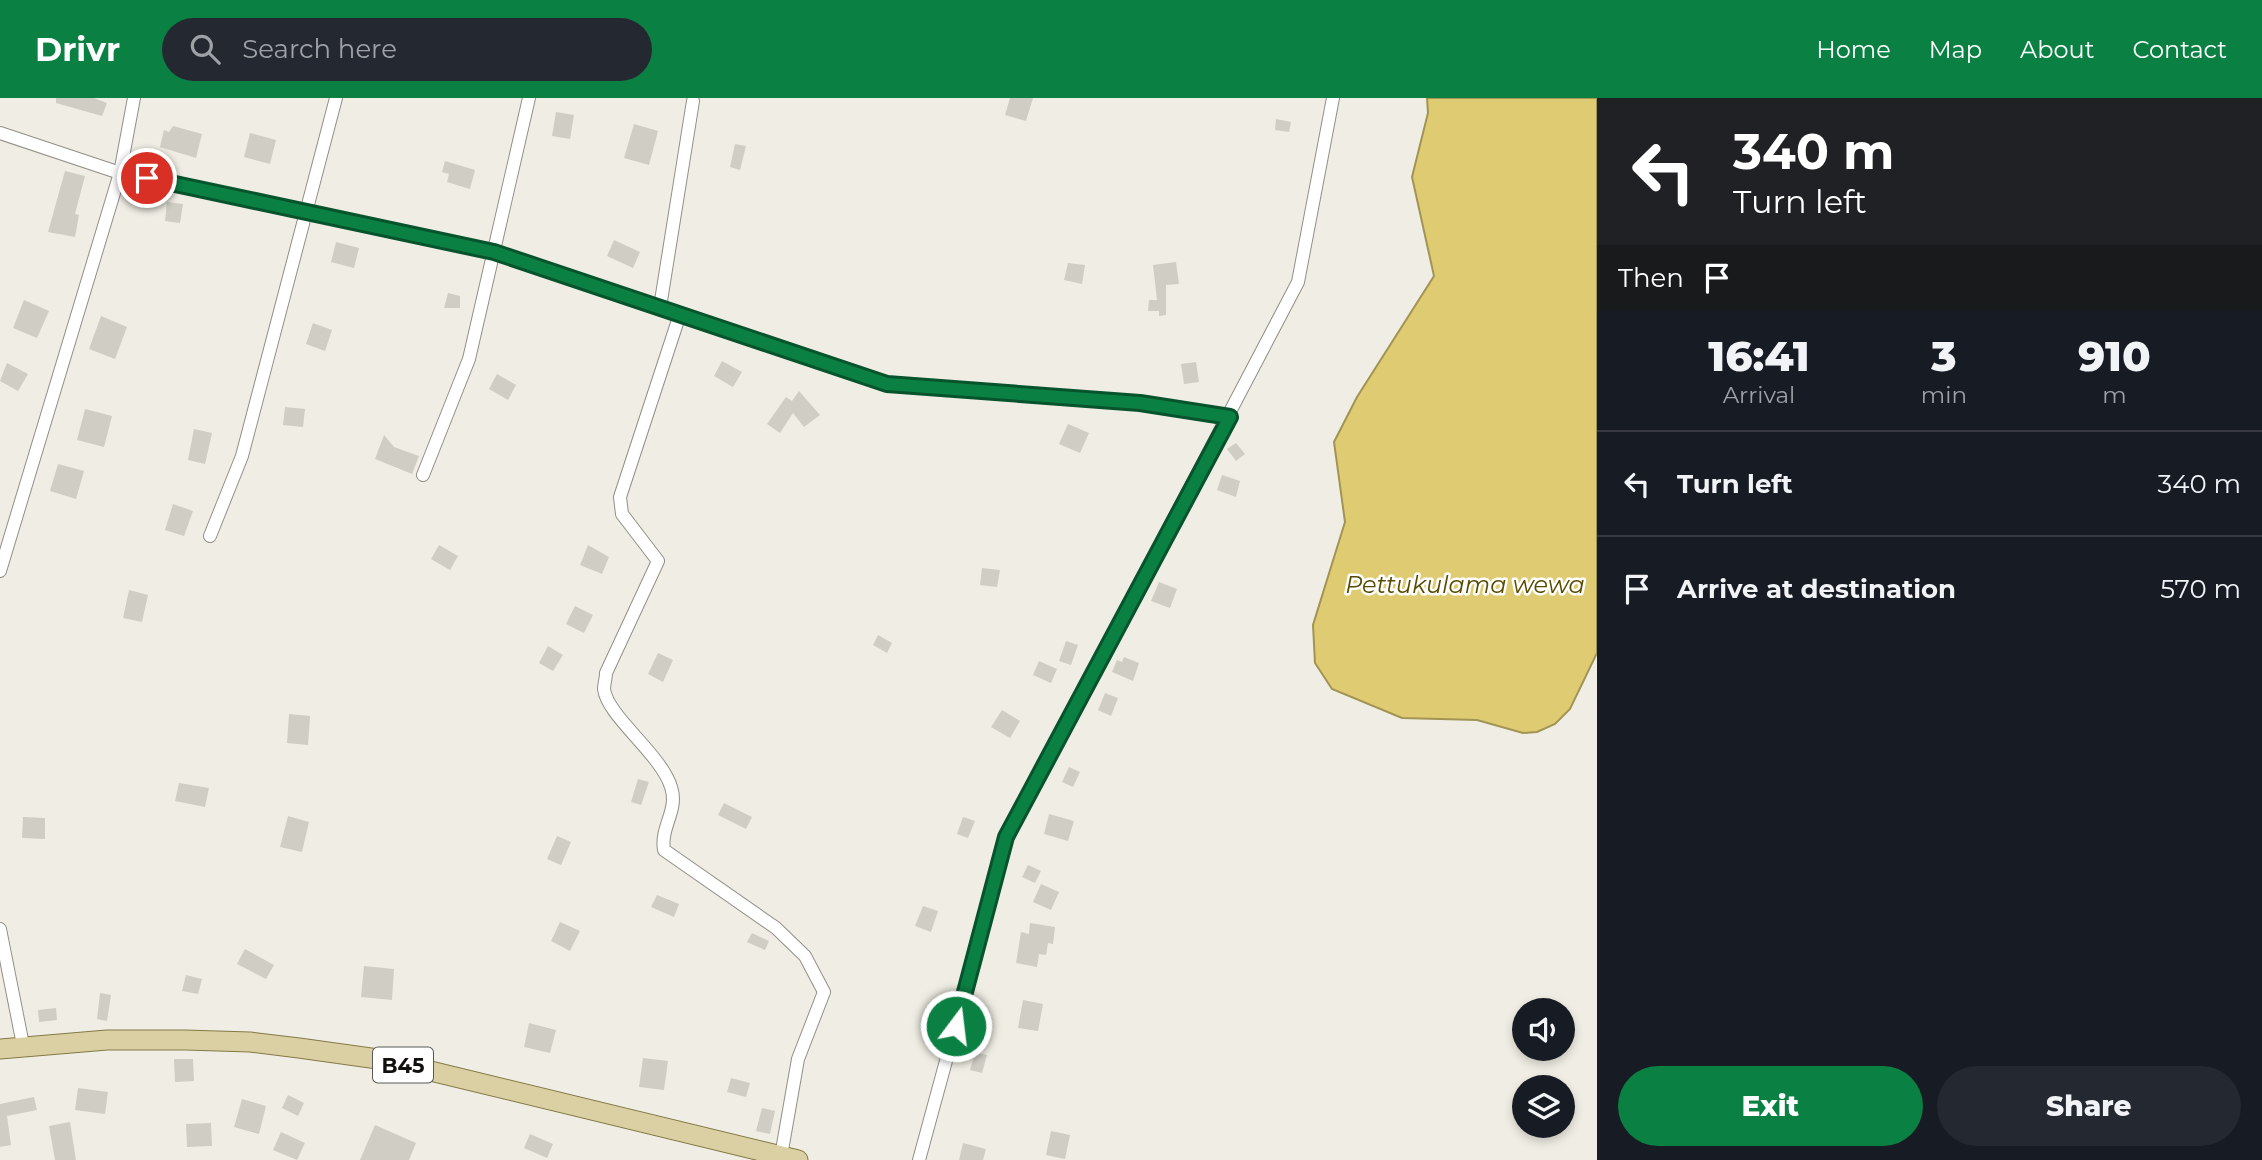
<!DOCTYPE html>
<html lang="en">
<head>
<meta charset="utf-8">
<style>
	:root { --surface:#171b24; --page:#242831; --text:#f1f3f6; --muted:#9ea1a6; --line:#363941; --accent:#0b8043 }
	body { margin:0; font-family:Montserrat,sans-serif; background:var(--page); color:var(--text); height:100vh; display:flex; flex-direction:column; font-size:26px; white-space:nowrap }
	* { box-sizing:border-box; margin:0 }
	p { font-size:23px; color:var(--muted) }
	.icon { flex:none; width:38px; height:38px; fill:none; stroke:currentColor; stroke-width:2; stroke-linecap:round; stroke-linejoin:round }
	.map { position:relative; flex:1; overflow:hidden }
	.drawer { display:flex; flex-direction:column; background:var(--surface); width:665px }
	.drawer>* { flex:none }
	.hud { background:#202124; color:#fff; overflow:hidden }
	.fabs { position:absolute; left:1512px; top:900px; display:grid; gap:14px }
	.fabs a { display:grid; place-items:center; width:63px; height:63px; border-radius:50%; background:var(--surface); box-shadow:0 4px 10px #0003; font-size:35px }
	.pin { position:absolute; display:grid; place-items:center; width:60px; height:60px; color:#fff; margin:-30px; border:4px solid #fff; border-radius:50%; box-shadow:0 2px 7px #0007 }
	.me { position:absolute; width:77px; margin:-38px; rotate:15deg; stroke-linejoin:round; filter:drop-shadow(0 0 5px #0008) }
	.turn { display:flex; align-items:center; gap:24px; height:147px; padding:0 21px; font-size:32px }
	.turn .icon { width:91px; height:91px; stroke-width:2.5 }
	.turn b { display:block; font-size:49px; line-height:60px }
	.then { display:flex; align-items:center; height:66px; padding:0 21px; background:#0003; gap:14px; font-size:26px }
	.eta { display:flex; justify-content:space-evenly; align-items:center; height:119px; text-align:center }
	.eta b { font-size:42px; font-weight:800; line-height:49px }
	.cta { display:flex; gap:14px; margin-top:auto; padding:14px 21px }
	.cta a { flex:1; height:80px; border-radius:42px; background:var(--accent); color:#fff; font-size:28px; font-weight:800; line-height:80px; text-align:center }
	.cta a+a { background:var(--page); color:var(--text) }
	ul { padding:0; list-style:none }
	li { display:flex; align-items:center; gap:21px; height:105px; padding:0 21px; border-top:2px solid var(--line) }
	li div { flex:1 }
	li b { display:block; font-size:26px }
	li em { font-style:normal }
	header { display:flex; align-items:center; gap:42px; box-sizing:border-box; height:98px; padding:0 35px; background:var(--accent); color:#fff }
	header strong { font-size:33px }
	nav { display:flex; gap:38px; margin-inline-start:auto; font-size:24px }
	.search { width:490px; height:63px; background:var(--page); display:flex; align-items:center; gap:18px; box-sizing:border-box; padding:0 24px; border-radius:38px; color:var(--muted); font-size:26px }
	main { display:flex; flex:1; min-height:0 }
	.map>svg:first-child { display:block }
	.water { fill:#dfcc72; stroke:#a19454; stroke-width:2 }
	.building { fill:#cfcdc4 }
	.lines { fill:none; stroke-linecap:round; stroke-linejoin:round }
	.street-casing { stroke:#918f86; stroke-width:14 }
	.primary-casing { stroke:#837946; stroke-width:21 }
	.street { stroke:#fff; stroke-width:12 }
	.primary { stroke:#dad0a3; stroke-width:19 }
	.route-casing { stroke:#07532c; stroke-width:18 }
	.route { stroke:#0b8043; stroke-width:12 }
	.labels { text-anchor:middle; dominant-baseline:central; stroke-width:5; stroke-linejoin:round; paint-order:stroke }
	.shield { fill:#fff; stroke:#585856; stroke-width:2 }
	.shield-label { font-size:21px; font-weight:bold; fill:#11100d }
	.water-label { font-size:24px; font-style:italic; fill:#584b00; stroke:#fff }
</style>
</head>
<body>
<header>
<strong>Drivr</strong>
<div class="search"><svg class="icon" aria-label="search" viewBox="0 0 24 24"><circle cx="10" cy="10" r="6"/><path d="M15 15l6 6"/></svg>Search here</div>
<nav><a>Home</a><a>Map</a><a>About</a><a>Contact</a></nav>
</header>
<main>
<div class="map">
<svg width="1597" height="1062" viewBox="0 0 1597 1062">
	<rect width="100%" height="100%" fill="#f0eee4"/>
	<path class="water" d="M1427,0h170v555l-27,56 -15,15 -18,8 -14,1 -46,-13 -75,-2 -70,-29 -17,-26 -2,-38 32,-103 -11,-80 23,-45 77,-121 -22,-99 16,-64z"/>
	<g class="building">
		<path d="M56,0h38l13,5 -5,13 -46,-13z"/>
		<path d="M1010,0h23l-7,23 -21,-6z"/>
		<path d="M556,14l18,3 -4,24 -18,-3z"/>
		<path d="M1276,21l15,3 -2,10 -14,-2z"/>
		<path d="M634,26l24,7 -9,34 -25,-7z"/>
		<path d="M173,28l29,8 -6,24 -36,-11 4,-17 5,2z"/>
		<path d="M250,35l26,7 -6,24 -26,-7z"/>
		<path d="M735,46l11,2 -6,24 -10,-3z"/>
		<path d="M445,63l30,9 -5,19 -23,-7 2,-8 -7,-2z"/>
		<path d="M65,73l20,5 -10,38 4,1 -4,22 -27,-5z"/>
		<path d="M167,104l16,2 -3,19 -15,-2z"/>
		<path d="M614,142l26,12 -7,16 -26,-12z"/>
		<path d="M336,144l23,6 -5,20 -23,-6z"/>
		<path d="M1176,164l3,22 -13,1v30l-7,1v-5h-11l1,-11h8l-4,-35z"/>
		<path d="M1068,165l17,2 -3,19 -18,-4z"/>
		<path d="M448,195l12,3v12h-16z"/>
		<path d="M24,202l25,11 -12,27 -24,-10z"/>
		<path d="M101,218l26,11 -12,32 -26,-10z"/>
		<path d="M313,225l19,7 -7,21 -19,-7z"/>
		<path d="M722,263l20,11 -9,15 -19,-11z"/>
		<path d="M1196,264l3,20 -15,2 -3,-20z"/>
		<path d="M7,265l21,11 -10,17 -18,-10z"/>
		<path d="M497,276l19,11 -8,15 -19,-11z"/>
		<path d="M799,293l21,24 -16,12 -11,-14 -13,20 -13,-9 19,-27 6,4z"/>
		<path d="M285,309l20,2 -2,18 -20,-2z"/>
		<path d="M85,311l27,7 -8,31 -27,-7z"/>
		<path d="M1068,326l21,9 -9,20 -21,-9z"/>
		<path d="M194,331l18,4 -7,31 -17,-4z"/>
		<path d="M384,337l10,12 25,9 -7,18 -37,-15z"/>
		<path d="M1236,345l9,11 -9,7 -9,-12z"/>
		<path d="M58,366l26,7 -8,28 -26,-8z"/>
		<path d="M1222,377l18,6 -4,16 -19,-7z"/>
		<path d="M173,406l20,7 -9,25 -19,-6z"/>
		<path d="M439,447l19,11 -8,14 -19,-11z"/>
		<path d="M588,447l21,12 -7,17 -22,-9z"/>
		<path d="M982,470l18,2 -3,17 -17,-2z"/>
		<path d="M1159,484l18,7 -7,19 -19,-7z"/>
		<path d="M129,492l19,5 -6,27 -19,-4z"/>
		<path d="M575,508l18,9 -9,18 -18,-9z"/>
		<path d="M878,537l14,8 -5,10 -14,-8z"/>
		<path d="M1066,543l12,4 -7,20 -12,-4z"/>
		<path d="M548,548l15,9 -10,16 -14,-8z"/>
		<path d="M658,555l15,7 -10,22 -15,-8z"/>
		<path d="M1124,559l15,6 -6,18 -21,-9 5,-12 5,2z"/>
		<path d="M1039,563l18,8 -6,14 -18,-8z"/>
		<path d="M1105,595l13,5 -7,18 -13,-6z"/>
		<path d="M1002,612l18,11 -10,17 -19,-11z"/>
		<path d="M289,616l21,2 -2,29 -21,-2z"/>
		<path d="M1069,669l11,5 -7,15 -11,-5z"/>
		<path d="M638,681l11,3 -8,23 -10,-3z"/>
		<path d="M179,685l30,5 -4,19 -30,-6z"/>
		<path d="M724,705l28,14 -6,12 -28,-14z"/>
		<path d="M1049,716l25,7 -6,20 -24,-7z"/>
		<path d="M288,718l21,6 -7,30 -22,-5z"/>
		<path d="M23,719l22,1v21l-23,-1z"/>
		<path d="M963,719l12,4 -7,17 -11,-4z"/>
		<path d="M557,738l14,6 -10,23 -14,-6z"/>
		<path d="M1028,767l13,6 -6,12 -13,-6z"/>
		<path d="M1041,786l18,8 -8,18 -18,-8z"/>
		<path d="M657,797l22,9 -5,13 -23,-10z"/>
		<path d="M923,808l15,5 -7,21 -16,-6z"/>
		<path d="M560,824l20,9 -10,20 -19,-10z"/>
		<path d="M1030,825l25,4 -2,17 -5,-1 -2,12 -7,-1 -2,13 -21,-4 5,-31 8,2z"/>
		<path d="M752,835l17,8 -4,9 -18,-8z"/>
		<path d="M245,851l29,16 -8,14 -29,-15z"/>
		<path d="M364,868l30,3 -2,31 -31,-3z"/>
		<path d="M186,877l16,4 -4,15 -16,-3z"/>
		<path d="M100,895l11,2 -4,26 -10,-2z"/>
		<path d="M1023,902l20,4 -5,27 -20,-3z"/>
		<path d="M56,910l1,12 -18,2 -1,-12z"/>
		<path d="M529,925l27,7 -6,23 -26,-6z"/>
		<path d="M975,954l12,3 -5,18 -12,-3z"/>
		<path d="M643,960l25,3 -4,29 -25,-3z"/>
		<path d="M174,961h19l1,22 -19,1z"/>
		<path d="M731,980l19,5 -4,14 -19,-5z"/>
		<path d="M78,990l30,4 -3,22 -30,-4z"/>
		<path d="M288,997l16,8 -6,13 -16,-8z"/>
		<path d="M34,999l3,13 -30,6 4,29 -11,2v-43z"/>
		<path d="M242,1001l24,7 -7,28 -25,-7z"/>
		<path d="M762,1010l13,3 -5,23 -14,-3z"/>
		<path d="M70,1024l6,38h-21l-6,-34z"/>
		<path d="M211,1025l1,23 -25,1 -1,-23z"/>
		<path d="M375,1027l41,18 -7,17h-49z"/>
		<path d="M1051,1033l19,4 -5,24 -19,-4z"/>
		<path d="M281,1034l24,11 -8,17 -24,-10z"/>
		<path d="M530,1036l23,10 -6,14 -23,-10z"/>
		<path d="M963,1045l23,6 -3,11h-24z"/>
	</g>
	<g class="lines">
		<g class="street-casing">
			<g id="street">
				<path d="M0,35l120,40 374,79 393,132 253,19 90,14"/>
				<path d="M660,209l33,-206"/>
				<path d="M680,216l-60,183 2,17 36,47 -52,112c0,5 -2,12 -2,16 3,27 57,65 67,98 8,23 -11,40 -7,63l112,78 29,28 19,36 -26,67 -17,97"/>
				<path d="M423,377l46,-116 60,-261"/>
				<path d="M210,438l32,-80 94,-358"/>
				<path d="M0,473l120,-398 14,-75"/>
				<path d="M0,831l23,116"/>
				<path d="M919,1062l88,-323 291,-555 35,-184"/>
			</g>
		</g>
		<g class="primary-casing">
			<path id="primary" d="M0,951l107,-9h78l65,2 49,6 86,12 413,100"/>
		</g>
		<use href="#street" class="street"/>
		<use href="#primary" class="primary"/>
	</g>
	<g class="lines">
		<g class="route-casing">
			<path id="route" d="M147,80l347,74 393,132 253,19 90,14 -224,420 -50,189"/>
		</g>
		<use href="#route" class="route"/>
	</g>
	<g class="labels">
		<rect class="shield" x="373" y="949.5" width="60" height="35" rx="5"/>
		<g class="shield-label">
			<text x="403" y="967">B45</text>
		</g>
		<g class="water-label">
			<text x="1465" y="486">Pettukulama wewa</text>
		</g>
	</g>
</svg>
<div class="fabs">
<a><svg class="icon" aria-label="sound" viewBox="0 0 24 24"><path d="M4 9h4l5-4v14l-5-4H4zM17 9q2 3 0 6"/></svg></a>
<a><svg class="icon" aria-label="layers" viewBox="0 0 24 24"><path d="M12 4l9 5-9 5-9-5zM3 14l9 5 9-5"/></svg></a>
</div>
<div class="pin" style="left:147px;top:80px;background:#d93025"><svg class="icon" aria-label="arrive" viewBox="0 0 24 24"><path d="M6 21V4h12l-3 4 3 4H6"/></svg></div>
<svg class="me" style="left:956px;top:928px" viewBox="-20 -20 40 40"><circle r="17" fill="#0b8043" stroke="#fff" stroke-width="3"/><path d="M0-11L8 9 0 5-8 9z" fill="#fff"/></svg>
</div>
<section class="drawer">
<div class="hud">
<div class="turn"><svg class="icon" aria-label="left" viewBox="0 0 24 24"><path d="M17 20v-9H6M10 6l-5 5 5 5"/></svg><div><b>340 m</b>Turn left</div></div>
<div class="then">Then<svg class="icon" aria-label="arrive" viewBox="0 0 24 24"><path d="M6 21V4h12l-3 4 3 4H6"/></svg></div>
</div>
<div class="eta">
<div><b>16:41</b><p>Arrival</p></div>
<div><b>3</b><p>min</p></div>
<div><b>910</b><p>m</p></div>
</div>
<ul>
<li><svg class="icon" aria-label="left" viewBox="0 0 24 24"><path d="M17 20v-9H6M10 6l-5 5 5 5"/></svg><div><b>Turn left</b></div><em>340 m</em></li>
<li><svg class="icon" aria-label="arrive" viewBox="0 0 24 24"><path d="M6 21V4h12l-3 4 3 4H6"/></svg><div><b>Arrive at destination</b></div><em>570 m</em></li>
</ul>
<div class="cta"><a>Exit</a><a>Share</a></div>
</section>
</main>
</body>
</html>
